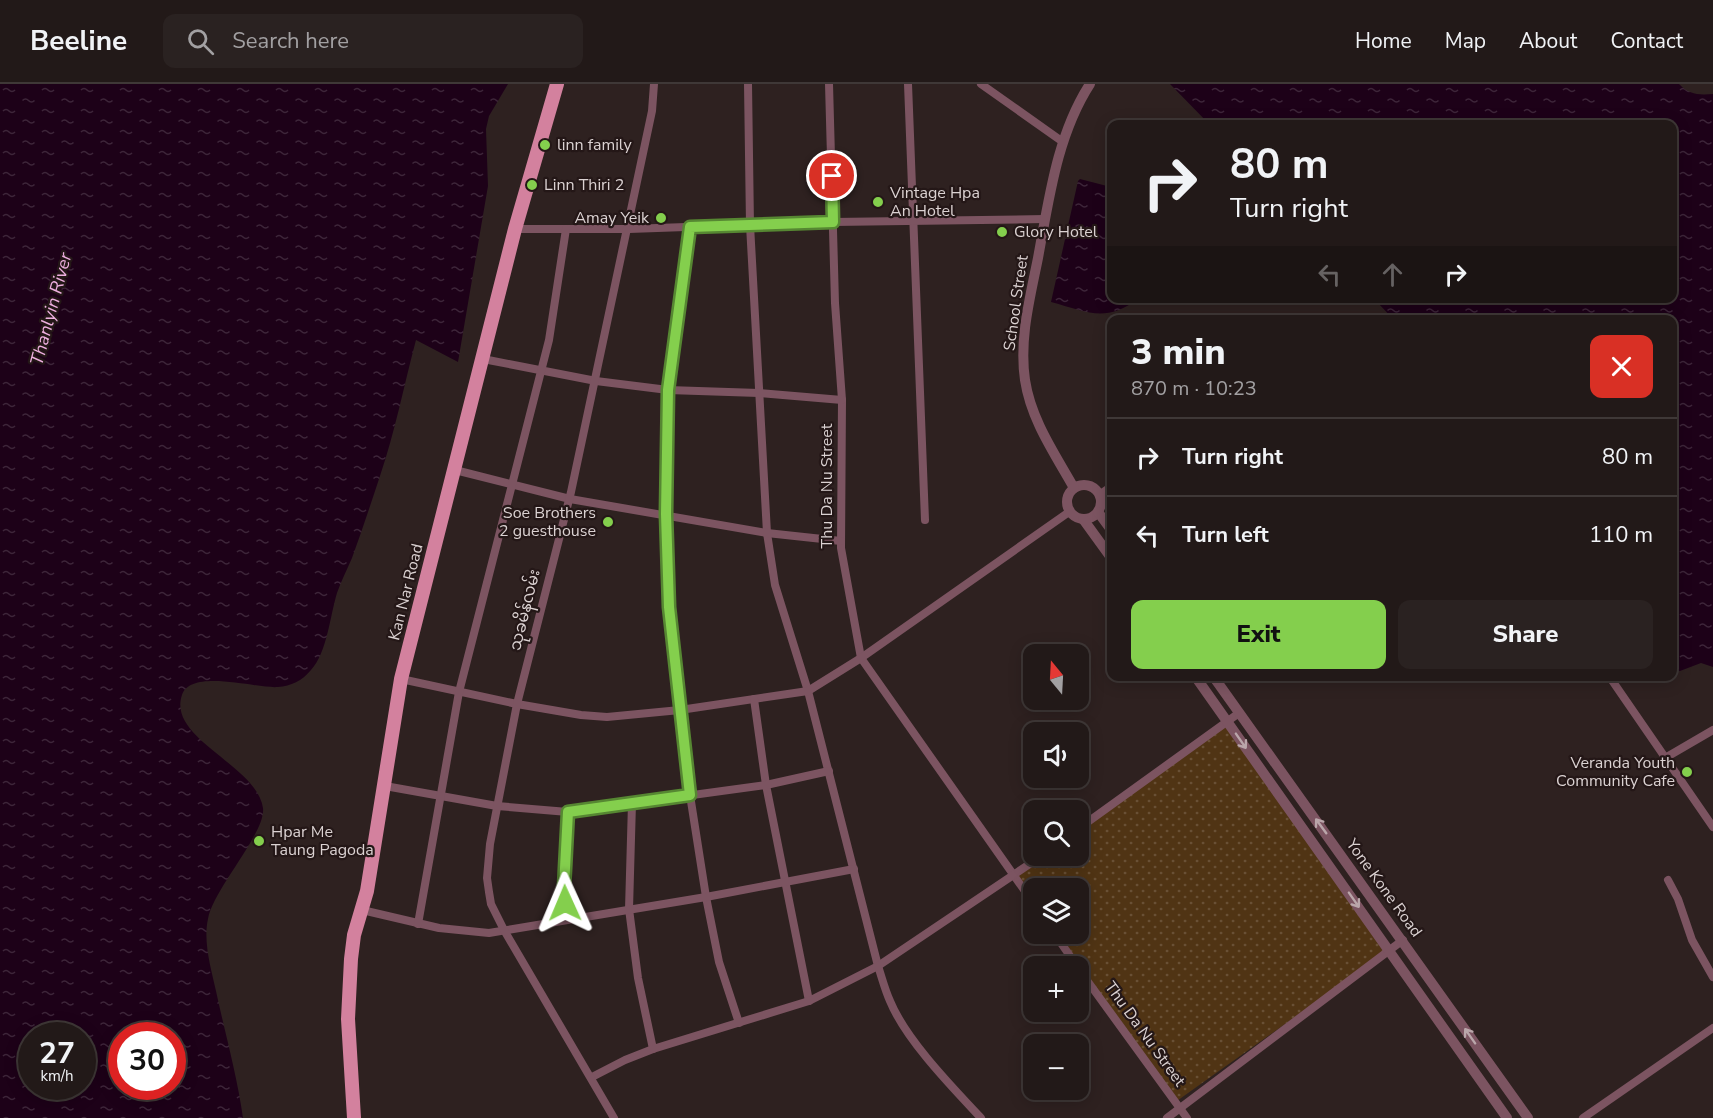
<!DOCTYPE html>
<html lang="en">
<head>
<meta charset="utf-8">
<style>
	:root { --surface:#221918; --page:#2a2221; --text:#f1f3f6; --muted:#a2a0a2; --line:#3f3837; --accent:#84cf4d }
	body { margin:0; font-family:"Nunito Sans","Noto Sans Myanmar",sans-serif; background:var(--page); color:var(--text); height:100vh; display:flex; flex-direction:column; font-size:22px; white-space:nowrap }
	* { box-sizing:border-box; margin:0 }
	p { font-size:20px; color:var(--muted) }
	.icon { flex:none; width:33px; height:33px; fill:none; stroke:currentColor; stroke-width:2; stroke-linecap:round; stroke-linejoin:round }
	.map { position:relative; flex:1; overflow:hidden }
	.sheet { position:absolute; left:1107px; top:231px; width:570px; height:366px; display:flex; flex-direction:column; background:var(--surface); border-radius:12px; box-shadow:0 3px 15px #0003,0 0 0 2px var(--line) }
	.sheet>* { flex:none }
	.top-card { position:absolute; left:1107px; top:36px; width:570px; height:183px; border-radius:12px; box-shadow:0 3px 15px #0003,0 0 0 2px var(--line); background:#221918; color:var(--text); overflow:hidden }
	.needle { width:39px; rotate:342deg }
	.tools { position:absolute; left:1023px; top:560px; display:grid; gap:12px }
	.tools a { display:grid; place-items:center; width:66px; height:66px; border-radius:12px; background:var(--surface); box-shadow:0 3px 15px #0003,0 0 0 2px var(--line); font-size:30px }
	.speed { position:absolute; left:18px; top:938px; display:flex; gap:12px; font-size:30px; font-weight:700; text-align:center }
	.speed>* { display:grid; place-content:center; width:78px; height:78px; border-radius:50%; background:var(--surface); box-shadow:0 3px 15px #0003,0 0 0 2px var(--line); line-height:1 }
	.speed small { font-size:15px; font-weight:400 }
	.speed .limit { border:9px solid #d22; background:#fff; color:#111 }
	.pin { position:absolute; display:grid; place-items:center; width:51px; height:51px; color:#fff; margin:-26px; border:3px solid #fff; border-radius:50%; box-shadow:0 2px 6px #0007 }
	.me { position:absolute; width:66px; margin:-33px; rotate:359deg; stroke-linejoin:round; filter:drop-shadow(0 0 4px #0008) }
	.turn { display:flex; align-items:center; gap:21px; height:126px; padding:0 24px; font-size:27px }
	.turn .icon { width:78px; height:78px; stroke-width:2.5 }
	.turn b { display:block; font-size:42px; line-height:51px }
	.lanes { display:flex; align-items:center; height:57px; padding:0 24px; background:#0003; justify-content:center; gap:30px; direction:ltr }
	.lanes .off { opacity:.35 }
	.round { display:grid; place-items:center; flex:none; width:63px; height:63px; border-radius:12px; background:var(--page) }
	.headline { display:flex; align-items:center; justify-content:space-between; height:102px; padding:0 24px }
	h1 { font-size:36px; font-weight:800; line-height:45px }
	.button { display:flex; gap:12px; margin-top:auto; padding:12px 24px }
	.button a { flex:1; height:69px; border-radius:12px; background:var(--accent); color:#111; font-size:24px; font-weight:800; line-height:69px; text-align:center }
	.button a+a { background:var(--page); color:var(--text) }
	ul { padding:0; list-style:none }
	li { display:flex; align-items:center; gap:18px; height:78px; padding:0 24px; border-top:2px solid var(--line) }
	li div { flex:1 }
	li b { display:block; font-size:22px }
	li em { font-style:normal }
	header { display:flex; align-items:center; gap:36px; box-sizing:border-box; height:84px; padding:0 30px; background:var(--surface); border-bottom:2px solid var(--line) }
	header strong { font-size:28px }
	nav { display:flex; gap:33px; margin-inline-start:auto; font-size:21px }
	.search { width:420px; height:54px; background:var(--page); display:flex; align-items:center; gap:15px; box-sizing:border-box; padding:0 21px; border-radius:12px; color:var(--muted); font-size:22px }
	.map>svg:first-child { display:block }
	.grass { fill:url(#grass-dots) }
	.water { fill:url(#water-ripples); fill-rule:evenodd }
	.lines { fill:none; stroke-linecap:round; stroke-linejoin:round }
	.minor { stroke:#7c5461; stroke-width:8 }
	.tertiary { stroke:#7c5461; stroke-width:10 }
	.primary { stroke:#d3819e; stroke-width:14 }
	.oneway { stroke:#baa6aa }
	.route-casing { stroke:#568732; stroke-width:15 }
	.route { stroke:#84cf4d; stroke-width:10 }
	.poi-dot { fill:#84cf4d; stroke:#241717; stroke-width:2 }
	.labels { text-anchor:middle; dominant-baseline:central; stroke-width:4.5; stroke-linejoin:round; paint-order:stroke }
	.poi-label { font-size:16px; fill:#dbd2d2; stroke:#241717; text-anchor:start }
	.street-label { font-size:16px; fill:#dbd2d2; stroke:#241717 }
	.water-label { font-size:18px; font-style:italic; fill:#eeafdf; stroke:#241717 }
</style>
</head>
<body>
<header>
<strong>Beeline</strong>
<div class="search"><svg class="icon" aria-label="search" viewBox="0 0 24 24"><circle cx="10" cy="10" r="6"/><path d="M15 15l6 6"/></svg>Search here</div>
<nav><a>Home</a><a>Map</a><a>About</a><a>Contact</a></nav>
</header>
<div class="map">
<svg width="1713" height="1034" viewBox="0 0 1713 1034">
	<defs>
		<pattern id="grass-dots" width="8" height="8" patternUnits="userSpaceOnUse" patternTransform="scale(1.5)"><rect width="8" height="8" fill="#503414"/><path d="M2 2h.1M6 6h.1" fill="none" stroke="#695035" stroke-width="1.8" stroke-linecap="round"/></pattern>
		<pattern id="water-ripples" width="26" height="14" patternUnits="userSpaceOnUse" patternTransform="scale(1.5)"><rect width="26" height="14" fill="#1d0118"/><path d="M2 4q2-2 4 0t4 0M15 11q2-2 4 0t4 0" fill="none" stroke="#3d2539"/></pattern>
	</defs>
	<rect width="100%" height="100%" fill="#2e2120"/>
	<path class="grass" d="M1227,637l162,229 -215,153 -120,-170h24v-45h-44l-1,16 -19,-28 29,-21h35l1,-26z"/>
	<g class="water">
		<path d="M0,0h508l-19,32 -3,13 2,57 -30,176 -42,-22c-12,45 -21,92 -36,136 -9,27 -18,55 -28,82 -5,12 -11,23 -15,35 -7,23 -10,60 -26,77 -9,11 -20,16 -33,17 -21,2 -87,-19 -96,8 -15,44 75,70 81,113 3,25 -50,81 -55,111 -5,23 3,49 8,72 9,42 21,84 27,127h-243zM32,951h50v51h-50zM122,951h50v51h-50z"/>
		<path d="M1170,0h509c10,11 20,11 34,10v573l-12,-4 -21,8 -7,-2 -1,-349 -279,-1 -15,-16 -7,-4 301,-1v-174h-463z"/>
		<path d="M1080,95l31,8 1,111 26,1c-33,24 -50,13 -87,3l27,-121z"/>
	</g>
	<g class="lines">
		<g class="minor">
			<path d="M748,0l2,141 17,308 8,52 33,106 70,275c4,12 7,24 12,35 16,39 62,86 91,117"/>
			<path d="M829,0l6,219 7,97 -1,148 20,110 173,246"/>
			<path d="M908,0l17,436"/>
			<path d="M981,0l82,58"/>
			<path d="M690,143l-22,163 -2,124 3,93 21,188 16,102 13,65 20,61"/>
			<path d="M515,145h114l204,-7 212,-3"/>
			<path d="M483,275l113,22 72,9 91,3 83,7"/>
			<path d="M455,386l115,29 197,34 74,8"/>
			<path d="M1099,411l13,-9"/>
			<path d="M1609,592l104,151"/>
			<path d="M401,595l116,25 64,11 26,2 73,-7 128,-19 53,-33 208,-146"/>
			<path d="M754,615l12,86 43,216"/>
			<path d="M1665,674l48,-28"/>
			<path d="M385,702l112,20 71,6 198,-27 63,-14"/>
			<path d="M632,719l-3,106 9,69 15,71"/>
			<path d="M1078,745l161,-116"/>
			<path d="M1668,796l10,19 14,41 21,37"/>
			<path d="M362,826l77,18 50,5 217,-36 148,-28"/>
			<path d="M566,836l-2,-33 4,-75"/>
			<path d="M418,840l41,-232 90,-352 17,-111"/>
			<path d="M1054,849l23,33"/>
			<path d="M1078,884l109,150"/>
			<path d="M592,993l33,-17 28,-11 156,-48 69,-35 165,-111"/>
			<path d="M614,1034l-110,-188 -13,-26 -2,-12 -2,-14 3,-34 27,-140 54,-212 81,-381 2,-27"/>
			<path d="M1167,1034l236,-178"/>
			<path d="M1583,1034l130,-90"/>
		</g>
		<g class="tertiary">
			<circle cx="1084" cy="418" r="17"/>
			<path d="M1074,404c-19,-34 -43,-68 -49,-108 -6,-41 5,-82 13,-122 11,-59 19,-123 52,-174"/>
			<path d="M1098,428l14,19"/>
			<path d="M1083,435l29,40"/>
			<path d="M1195,592l312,442"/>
			<path d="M1213,592l315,442"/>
		</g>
		<path class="primary" d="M354,1034l-6,-99 3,-60 3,-24 13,-44 34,-212 114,-450 42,-145"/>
	</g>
	<defs><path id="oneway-shaft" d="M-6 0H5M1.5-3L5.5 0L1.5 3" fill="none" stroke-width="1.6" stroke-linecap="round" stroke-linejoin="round" transform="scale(1.5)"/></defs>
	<g class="oneway">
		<use href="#oneway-shaft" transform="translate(1241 657) rotate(55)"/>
		<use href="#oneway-shaft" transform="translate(1321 742) rotate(-126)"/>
		<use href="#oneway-shaft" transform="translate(1354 816) rotate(55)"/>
		<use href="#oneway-shaft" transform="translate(1470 952) rotate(-125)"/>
	</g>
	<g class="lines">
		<g class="route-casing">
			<path id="route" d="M565,819l-1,-16 4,-75 122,-17 -21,-188 -3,-93 2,-124 22,-163 143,-5 -1,-46"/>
		</g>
		<use href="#route" class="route"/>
	</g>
	<g class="poi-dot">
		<circle cx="545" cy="61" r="6"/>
		<circle cx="532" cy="101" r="6"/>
		<circle cx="878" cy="118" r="6"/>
		<circle cx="661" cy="134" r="6"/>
		<circle cx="1002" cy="148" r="6"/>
		<circle cx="608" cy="438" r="6"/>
		<circle cx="1687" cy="688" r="6"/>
		<circle cx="259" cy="757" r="6"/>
	</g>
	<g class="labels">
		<g class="poi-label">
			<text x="557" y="61">linn family</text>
			<text x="544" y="101">Linn Thiri 2</text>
			<text x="890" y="109">Vintage Hpa<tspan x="890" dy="18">An Hotel</tspan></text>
			<text x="649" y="134" text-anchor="end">Amay Yeik</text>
			<text x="1014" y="148">Glory Hotel</text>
			<text x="596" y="429" text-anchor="end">Soe Brothers<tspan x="596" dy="18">2 guesthouse</tspan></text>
			<text x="1675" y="679" text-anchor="end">Veranda Youth<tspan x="1675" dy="18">Community Cafe</tspan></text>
			<text x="271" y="748">Hpar Me<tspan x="271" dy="18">Taung Pagoda</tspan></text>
		</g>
		<g class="street-label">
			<text transform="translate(1016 219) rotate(-82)">School Street</text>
			<text transform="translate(827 402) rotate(-90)">Thu Da Nu Street</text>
			<text transform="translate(406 508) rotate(-76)">Kan Nar Road</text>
			<text transform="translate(525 526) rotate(-76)">သုခမိန်လမ်း</text>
			<text transform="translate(1384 804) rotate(54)">Yone Kone Road</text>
			<text transform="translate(1145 950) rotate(54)">Thu Da Nu Street</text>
		</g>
		<g class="water-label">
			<text transform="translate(51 225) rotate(-75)">Thanlyin River</text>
		</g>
	</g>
</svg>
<div class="tools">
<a><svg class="needle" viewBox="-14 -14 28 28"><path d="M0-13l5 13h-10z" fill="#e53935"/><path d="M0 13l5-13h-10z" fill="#a2a0a2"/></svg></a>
<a><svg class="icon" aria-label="sound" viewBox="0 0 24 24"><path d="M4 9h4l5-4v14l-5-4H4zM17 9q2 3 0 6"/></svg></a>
<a><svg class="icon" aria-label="search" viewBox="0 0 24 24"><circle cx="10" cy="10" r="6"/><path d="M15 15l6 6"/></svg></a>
<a><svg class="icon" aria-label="layers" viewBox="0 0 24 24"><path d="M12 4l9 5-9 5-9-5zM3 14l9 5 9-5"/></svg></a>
<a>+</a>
<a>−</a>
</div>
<div class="speed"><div>27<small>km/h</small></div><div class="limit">30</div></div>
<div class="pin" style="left:832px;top:92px;background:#d93025"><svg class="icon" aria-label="arrive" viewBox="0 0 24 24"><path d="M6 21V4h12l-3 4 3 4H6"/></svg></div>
<svg class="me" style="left:565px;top:819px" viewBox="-20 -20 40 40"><path d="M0-17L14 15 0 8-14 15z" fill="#84cf4d" stroke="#fff" stroke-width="4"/></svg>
<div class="top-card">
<div class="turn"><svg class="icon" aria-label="right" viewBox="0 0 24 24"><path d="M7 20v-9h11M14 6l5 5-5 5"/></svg><div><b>80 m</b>Turn right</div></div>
<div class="lanes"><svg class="icon off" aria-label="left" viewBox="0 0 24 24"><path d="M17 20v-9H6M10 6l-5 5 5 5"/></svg><svg class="icon off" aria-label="ahead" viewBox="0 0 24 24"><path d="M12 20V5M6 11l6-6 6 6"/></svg><svg class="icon" aria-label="right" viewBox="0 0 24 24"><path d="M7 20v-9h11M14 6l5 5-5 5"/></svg></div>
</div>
<section class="sheet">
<div class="headline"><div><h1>3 min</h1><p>870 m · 10:23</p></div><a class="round" style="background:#d93025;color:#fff"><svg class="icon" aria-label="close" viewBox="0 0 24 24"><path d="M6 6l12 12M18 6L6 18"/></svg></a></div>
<ul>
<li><svg class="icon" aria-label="right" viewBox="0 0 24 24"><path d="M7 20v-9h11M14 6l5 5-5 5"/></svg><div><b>Turn right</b></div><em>80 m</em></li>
<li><svg class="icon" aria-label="left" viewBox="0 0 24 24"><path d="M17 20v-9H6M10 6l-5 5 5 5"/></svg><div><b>Turn left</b></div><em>110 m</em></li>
</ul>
<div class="button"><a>Exit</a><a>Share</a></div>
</section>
</div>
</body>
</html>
